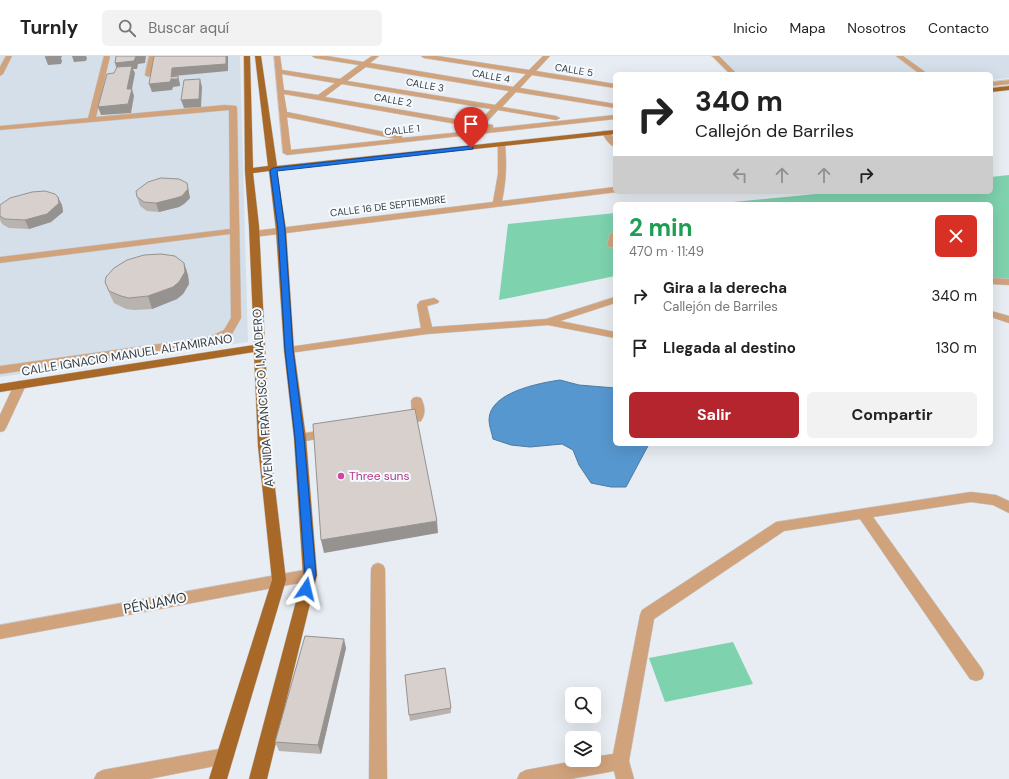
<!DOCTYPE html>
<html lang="es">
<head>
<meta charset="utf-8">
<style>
	:root { --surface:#fff; --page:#f2f2f2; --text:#222; --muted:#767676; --line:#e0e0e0; --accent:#b5252d }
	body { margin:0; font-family:"DM Sans",sans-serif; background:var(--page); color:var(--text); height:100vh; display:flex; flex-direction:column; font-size:15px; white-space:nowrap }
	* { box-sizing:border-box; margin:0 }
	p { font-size:13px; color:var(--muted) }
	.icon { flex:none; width:22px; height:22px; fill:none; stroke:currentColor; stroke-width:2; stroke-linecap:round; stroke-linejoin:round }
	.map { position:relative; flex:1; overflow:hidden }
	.details { position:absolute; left:613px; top:146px; width:380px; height:244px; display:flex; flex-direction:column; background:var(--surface); border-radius:6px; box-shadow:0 4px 16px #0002 }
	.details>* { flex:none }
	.banner { position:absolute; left:613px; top:16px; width:380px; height:122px; border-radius:6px; box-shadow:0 4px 16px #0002; background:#fff; color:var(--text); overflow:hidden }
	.tools { position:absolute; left:565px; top:631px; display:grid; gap:8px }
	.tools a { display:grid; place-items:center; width:36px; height:36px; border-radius:6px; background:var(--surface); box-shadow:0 4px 16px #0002; font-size:20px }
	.pin { position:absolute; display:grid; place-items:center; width:34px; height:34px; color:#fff; margin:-41px -17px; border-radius:50% 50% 50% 0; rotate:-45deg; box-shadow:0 0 4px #0007 }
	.pin .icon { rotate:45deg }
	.me { position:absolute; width:44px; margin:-22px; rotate:10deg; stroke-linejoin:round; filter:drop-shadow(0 0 3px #0008) }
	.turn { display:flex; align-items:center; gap:14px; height:84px; padding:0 16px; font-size:18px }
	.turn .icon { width:52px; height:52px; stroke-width:2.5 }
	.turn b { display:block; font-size:28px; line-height:34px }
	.lanes { display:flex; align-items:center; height:38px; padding:0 16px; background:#0003; justify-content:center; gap:20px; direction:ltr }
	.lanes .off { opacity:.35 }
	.round { display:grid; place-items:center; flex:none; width:42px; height:42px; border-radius:6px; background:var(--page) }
	.summary { display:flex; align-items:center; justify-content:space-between; height:68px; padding:0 16px }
	h1 { font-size:24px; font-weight:700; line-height:30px; color:#1e9e55 }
	.button { display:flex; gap:8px; margin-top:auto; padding:8px 16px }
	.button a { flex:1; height:46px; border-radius:6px; background:var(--accent); color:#fff; font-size:16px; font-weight:700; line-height:46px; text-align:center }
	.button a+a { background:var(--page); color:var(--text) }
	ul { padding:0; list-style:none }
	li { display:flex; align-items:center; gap:12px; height:52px; padding:0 16px }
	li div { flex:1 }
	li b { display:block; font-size:15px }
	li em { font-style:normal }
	header { display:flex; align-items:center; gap:24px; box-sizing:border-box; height:56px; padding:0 20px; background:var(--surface); border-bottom:1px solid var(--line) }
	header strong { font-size:19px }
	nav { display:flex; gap:22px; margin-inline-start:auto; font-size:14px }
	.search { width:280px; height:36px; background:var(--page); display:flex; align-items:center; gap:10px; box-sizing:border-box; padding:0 14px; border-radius:6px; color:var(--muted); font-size:15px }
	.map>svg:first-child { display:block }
	.built { fill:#d4dfe9 }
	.green { fill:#7ed2ae }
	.water { fill:#5697cf; stroke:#4d7ba3 }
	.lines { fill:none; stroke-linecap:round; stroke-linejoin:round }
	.minor-casing { stroke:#c4c9ce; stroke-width:1 }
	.major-casing { stroke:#c4c9ce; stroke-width:1 }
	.minor { fill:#d1a37c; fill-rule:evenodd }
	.major { fill:#a86827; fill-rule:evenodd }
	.wall { fill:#b9b3b0 }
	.shaded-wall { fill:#969290 }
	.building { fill:#d7d0cd; stroke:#969290 }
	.route { fill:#1a73e8; stroke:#114b97 }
	.hotel-dot { fill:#d1479c; stroke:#f5faff; stroke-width:1.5 }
	.labels { text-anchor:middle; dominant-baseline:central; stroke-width:4; stroke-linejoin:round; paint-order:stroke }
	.far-street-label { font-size:10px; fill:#383a3c; stroke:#f5faff }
	.street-label { font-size:12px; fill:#383a3c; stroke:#f5faff }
	.hotel-label { font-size:12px; fill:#b23c85; stroke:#f5faff; text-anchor:start }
	.near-street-label { font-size:14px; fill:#383a3c; stroke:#f5faff }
</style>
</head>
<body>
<header>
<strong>Turnly</strong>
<div class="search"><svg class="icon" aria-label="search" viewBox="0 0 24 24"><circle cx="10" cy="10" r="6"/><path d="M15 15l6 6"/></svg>Buscar aquí</div>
<nav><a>Inicio</a><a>Mapa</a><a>Nosotros</a><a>Contacto</a></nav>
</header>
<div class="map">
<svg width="1009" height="723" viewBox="0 0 1009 723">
	<rect width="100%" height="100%" fill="#e7edf2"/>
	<g class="built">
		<path d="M0,0h240l8,286 -248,35z"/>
		<path d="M712,0h297v22l-18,2v-6h-261z"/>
	</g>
	<g class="green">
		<path d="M1009,119v109l-18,-1v-79h-279l124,-12h155v-15z"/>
		<path d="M615,157v63l-116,24 9,-76z"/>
		<path d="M733,586l20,42 -88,18 -16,-44z"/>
	</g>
	<path class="water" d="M560,324l19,5 36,3v56h34l-23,43h-15l-20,-4 -12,-18 -6,-15 -11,-6 -32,3 -19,-2 -18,-6c-1,-6 -4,-13 -4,-19 0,-28 51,-37 71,-40z"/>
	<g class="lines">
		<g class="minor-casing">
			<g id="minor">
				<path d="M6,0h6l-9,18 -3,2v-9z"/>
				<path d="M104,0h6l-14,61 129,-12 11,1 1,2 4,210 -9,16 -20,9 -212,31v-8l209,-29 15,-7 7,-12 -1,-84 -230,29v-6l230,-28 -1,-119 -229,20v-4l88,-8z"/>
				<path d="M149,0h6l-4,19 -3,2 -3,-2z"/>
				<path d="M274,0h6l2,14 58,9 19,-14 -44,-7 -3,-2h15l36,6 9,-6h7l-9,7 143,24 13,-13 -102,-16 -3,-2h16l92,14 14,-14h7l-14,15 79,13v4l-83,-13 -12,13 95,16v4l-99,-16 -14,15 54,9 4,2 -4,2 -58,-10 -13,14 8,1v3l122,-13v4l-328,36 -4,-2zM366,11l143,24 -14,14 -148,-24zM282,18l53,9 -17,12 -34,-5zM342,28l149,25 -13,14 -153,-26zM284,38l190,33 -2,4 -70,7v-3h-3l-112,-23zM287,61l109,22 -105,11zM481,72l6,1 -7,1z"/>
				<path d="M712,0h7l18,18h-7z"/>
				<path d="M896,0h7l25,18h-8z"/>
				<path d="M1009,24v4l-18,2v-4z"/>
				<path d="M603,75h6l6,9v7c-5,-1 -13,-11 -12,-16z"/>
				<path d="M498,87h6l1,2c2,19 1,37 -3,56l113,-14v5h2l-363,45 -5,-3 5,-3 239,-29 5,-28z"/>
				<path d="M615,175v16h-6l-2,-2 3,-11z"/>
				<path d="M991,222l18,1v6l-18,-1z"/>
				<path d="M615,241v6l-55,18 55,11v6l-67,-13 -121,9 -138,19 -4,-1 -1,-2 1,-2 4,-1 132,-19 -4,-23 3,-4 14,-3 5,3 -1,2 -11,3 5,21 114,-8z"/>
				<path d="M991,255l18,5v7l-18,-6z"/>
				<path d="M20,325l4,1 2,3 -20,43 -2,3 -4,1v-17l14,-30 2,-3z"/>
				<path d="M417,341l4,1c4,8 5,16 0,23l-19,5 -4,-1 -2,-3 2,-3 14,-4 -1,-14 2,-3z"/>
				<path d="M329,373l4,1 2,3 -2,3 -33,6 -4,-1 -2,-3 2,-3 4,-1z"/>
				<path d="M971,436l25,3 13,6v12l-16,-8 -22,-3 -98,15 109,152 2,5 -2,5 -6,2 -6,-2 -110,-160 -76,12 -130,88 -25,142 5,18h-18l-2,-8 -43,8h-54l3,-6 6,-3 54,-10h14v-3l19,-3 27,-139 2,-5 134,-88z"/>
				<path d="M378,507l5,2 2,4 2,210h-18l2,-210 2,-4z"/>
				<path d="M310,513l5,2 2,4 -2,4 -5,2 -310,58v-14z"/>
				<path d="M225,692l6,2 3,6 -3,6 -6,2 -76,15h-55l3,-6 6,-3z"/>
			</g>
		</g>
		<g class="major-casing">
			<g id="major">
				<path d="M244,0h6l3,112 15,-2 -13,-110h6l16,110 338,-36v4l-338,36 9,60 8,120 12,88 11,137 -50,204h-18l54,-204 -9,-137 -10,-88 -8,-120 -7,-59 -16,2 6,53 11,220 16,134 -59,199h-18l63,-199 -14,-134 -4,-94 -254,40v-8l254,-39 -5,-119 -4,-55z"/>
				<path d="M1009,30v4l-18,2v-4z"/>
			</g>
		</g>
		<use href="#minor" class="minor"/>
		<use href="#major" class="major"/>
	</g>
	<g class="wall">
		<path d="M187,127l3,15 -6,6 -5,3 -20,5 -12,-1 -7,-5 -3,-9z"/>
		<path d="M0,149h62l1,7 -12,10 -22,7 -20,-1 -7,-4 -2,-4z"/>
		<path d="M184,207l4,12 1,9 -6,10 -6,5 -25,10 -18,1 -8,-1 -12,-6 -4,-8 -5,-13z"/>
		<path d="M346,592l-25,106 -42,-3 -4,-9z"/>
		<path d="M451,652v5l-41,8 -1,-6z"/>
	</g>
	<g class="shaded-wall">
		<path d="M49,0h13l-1,2 1,3 -1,3 -13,1 -3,-8z"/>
		<path d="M72,0h14l1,2 -1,3 -12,1z"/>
		<path d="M136,0h10l-1,7 -7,1 -1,5h-4l2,4 -3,16 2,7 -3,17 -30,2 -3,-8 19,-37 -2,-7z"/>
		<path d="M226,0h2v15l-54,5v3l4,-3 2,8v2l-7,1 -1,3 -20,2 -3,-8 22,-5 1,-11z"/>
		<path d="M200,23l2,8 -1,20 -17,1 -3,-8z"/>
		<path d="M187,127l3,15 -6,6 -5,3 -20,5 -3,-9z"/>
		<path d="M58,141l4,8 1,7 -12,10 -22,7 -4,-9z"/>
		<path d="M184,207l4,12 1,9 -6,10 -6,5 -25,10 -4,-13z"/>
		<path d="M437,465l1,12 -114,20 -3,-13z"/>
		<path d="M344,583l2,9 -25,106 -3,-9z"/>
	</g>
	<g class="building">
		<path d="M46,0h12l-13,1z"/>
		<path d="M116,0h22h-2l-2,5 -19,2z"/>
		<path d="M154,0h72v8l-54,4 -1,9 7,-1v3h-7l-1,3 -21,2z"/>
		<path d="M132,10l-5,23h5l-4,15 -30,3 9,-33 7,-1 3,-6z"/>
		<path d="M200,23l-1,20 -18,1 3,-20z"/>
		<path d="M161,122l18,1 8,4 1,6 -6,7 -6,2 -20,5 -12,-1 -7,-5 -1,-6 12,-9z"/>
		<path d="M45,135l10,3 3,3 1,6 -12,11 -22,6 -20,-1 -5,-3v-11l10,-7 22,-6z"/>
		<path d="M161,198l14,2 9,7 1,9 -6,10 -6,5 -25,9 -19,2 -8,-2 -12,-5 -4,-9 1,-5 8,-9 13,-8 17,-5z"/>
		<path d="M415,353l22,112 -116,19 -8,-116z"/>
		<path d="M305,580l39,3 -26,106 -43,-3z"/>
		<path d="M445,612l6,40 -42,7 -4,-40z"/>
	</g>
	<path class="route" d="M471,90l2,1v2l-196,22 8,59 8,120 11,88 12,137 -6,17 -4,2 -3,-2 -2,-3 4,-14 -10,-137 -10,-88 -7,-120 -8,-60 3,-2z"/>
	<circle class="hotel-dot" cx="341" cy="420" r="4"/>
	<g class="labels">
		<g class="far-street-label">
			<text transform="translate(574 14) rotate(9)">CALLE 5</text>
			<text transform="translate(491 20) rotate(10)">CALLE 4</text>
			<text transform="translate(425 29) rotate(10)">CALLE 3</text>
			<text transform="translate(393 44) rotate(10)">CALLE 2</text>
			<text transform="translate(402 74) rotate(-6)">CALLE 1</text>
			<text transform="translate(388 150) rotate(-7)">CALLE 16 DE SEPTIEMBRE</text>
		</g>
		<g class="street-label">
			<text transform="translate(127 299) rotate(-9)">CALLE IGNACIO MANUEL ALTAMIRANO</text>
			<text transform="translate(263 342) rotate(-94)">AVENIDA FRANCISCO I. MADERO</text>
		</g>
		<g class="hotel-label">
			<text x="349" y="420">Three suns</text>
		</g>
		<g class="near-street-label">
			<text transform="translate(155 547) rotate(-11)">PÉNJAMO</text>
		</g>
	</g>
</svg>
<div class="tools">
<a><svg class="icon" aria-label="search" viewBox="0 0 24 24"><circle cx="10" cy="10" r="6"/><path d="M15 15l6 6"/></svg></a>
<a><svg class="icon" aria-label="layers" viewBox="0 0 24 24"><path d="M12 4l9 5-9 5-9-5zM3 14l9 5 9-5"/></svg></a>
</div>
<div class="pin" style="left:471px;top:92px;background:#d93025"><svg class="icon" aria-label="arrive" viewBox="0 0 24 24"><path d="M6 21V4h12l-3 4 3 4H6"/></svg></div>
<svg class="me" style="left:306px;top:533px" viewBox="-20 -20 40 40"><path d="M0-17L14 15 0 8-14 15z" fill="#1a73e8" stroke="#fff" stroke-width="4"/></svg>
<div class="banner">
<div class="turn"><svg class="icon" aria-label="right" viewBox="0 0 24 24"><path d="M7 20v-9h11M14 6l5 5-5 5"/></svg><div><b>340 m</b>Callejón de Barriles</div></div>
<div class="lanes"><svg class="icon off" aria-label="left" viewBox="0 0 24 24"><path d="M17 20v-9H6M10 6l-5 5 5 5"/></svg><svg class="icon off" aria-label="ahead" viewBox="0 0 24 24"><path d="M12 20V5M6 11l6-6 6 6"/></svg><svg class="icon off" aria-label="ahead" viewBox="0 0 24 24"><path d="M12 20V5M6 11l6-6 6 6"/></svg><svg class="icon" aria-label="right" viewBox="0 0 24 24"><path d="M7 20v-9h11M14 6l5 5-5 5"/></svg></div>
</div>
<section class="details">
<div class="summary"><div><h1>2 min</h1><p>470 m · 11:49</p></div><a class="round" style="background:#d93025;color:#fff"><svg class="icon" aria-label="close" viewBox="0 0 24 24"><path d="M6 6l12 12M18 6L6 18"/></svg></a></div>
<ul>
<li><svg class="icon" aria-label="right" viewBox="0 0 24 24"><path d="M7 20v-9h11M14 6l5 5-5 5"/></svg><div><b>Gira a la derecha</b><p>Callejón de Barriles</p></div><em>340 m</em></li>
<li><svg class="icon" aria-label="arrive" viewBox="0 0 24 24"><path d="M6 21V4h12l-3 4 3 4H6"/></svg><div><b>Llegada al destino</b></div><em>130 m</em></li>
</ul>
<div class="button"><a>Salir</a><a>Compartir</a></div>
</section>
</div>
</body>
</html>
